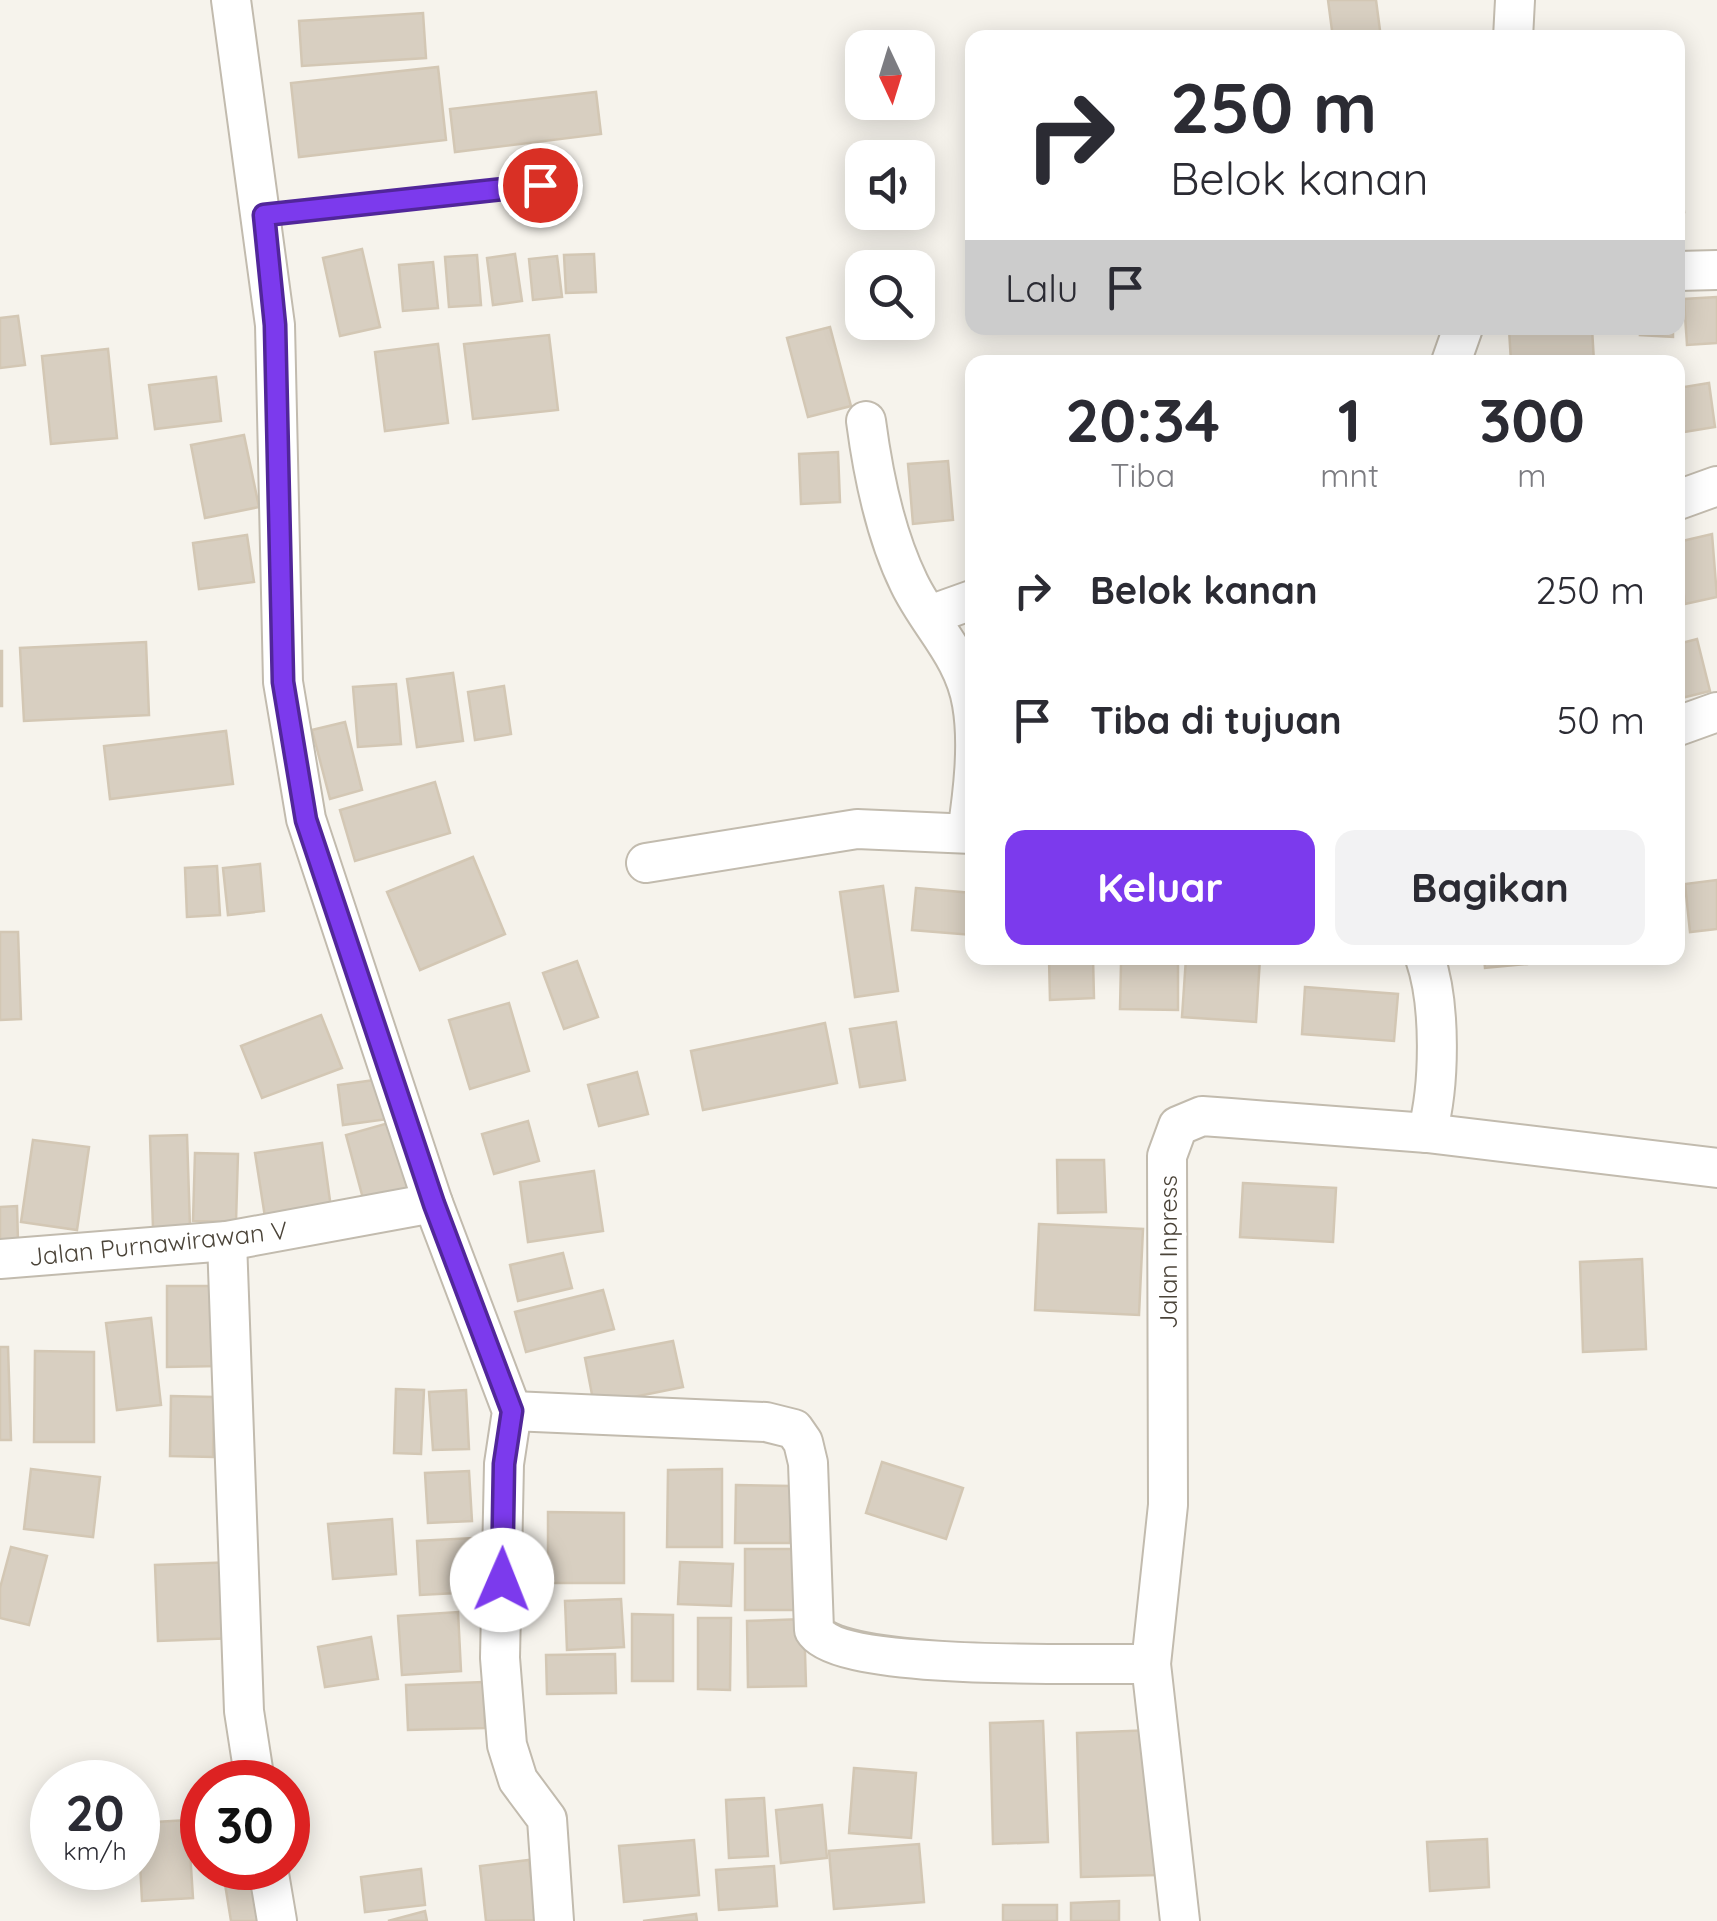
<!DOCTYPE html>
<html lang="id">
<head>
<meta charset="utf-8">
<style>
	:root { --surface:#fff; --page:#f2f2f3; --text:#2b2b33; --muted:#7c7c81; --accent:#7c3aed }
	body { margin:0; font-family:Quicksand,sans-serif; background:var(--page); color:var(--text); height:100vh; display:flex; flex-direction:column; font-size:38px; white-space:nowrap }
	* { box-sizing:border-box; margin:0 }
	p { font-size:32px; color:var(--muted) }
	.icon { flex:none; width:55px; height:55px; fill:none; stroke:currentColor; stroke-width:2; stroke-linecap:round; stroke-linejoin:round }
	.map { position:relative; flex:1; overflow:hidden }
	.sheet { position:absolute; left:965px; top:355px; width:720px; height:610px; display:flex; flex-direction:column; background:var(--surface); border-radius:20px; box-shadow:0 5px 25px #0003 }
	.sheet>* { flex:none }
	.top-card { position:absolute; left:965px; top:30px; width:720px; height:305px; border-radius:20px; box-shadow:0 5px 25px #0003; background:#fff; color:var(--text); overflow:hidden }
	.needle { width:65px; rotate:176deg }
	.buttons { position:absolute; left:845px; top:30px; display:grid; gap:20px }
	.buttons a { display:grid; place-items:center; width:90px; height:90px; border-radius:20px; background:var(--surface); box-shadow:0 5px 25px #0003; font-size:50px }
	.speed { position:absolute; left:30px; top:1760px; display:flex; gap:20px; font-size:50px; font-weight:700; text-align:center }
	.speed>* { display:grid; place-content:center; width:130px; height:130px; border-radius:50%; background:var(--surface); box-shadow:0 5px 25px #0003; line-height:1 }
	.speed small { font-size:25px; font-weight:400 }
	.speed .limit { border:15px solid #d22; background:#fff; color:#111 }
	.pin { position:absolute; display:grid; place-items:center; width:85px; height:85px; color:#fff; margin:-42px; border:5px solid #fff; border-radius:50%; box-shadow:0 2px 10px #0007 }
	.me { position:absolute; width:110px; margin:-55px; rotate:1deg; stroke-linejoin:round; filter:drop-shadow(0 0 8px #0008) }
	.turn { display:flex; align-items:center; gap:35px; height:210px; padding:0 40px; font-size:45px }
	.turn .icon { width:130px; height:130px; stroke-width:2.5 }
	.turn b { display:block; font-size:70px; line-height:85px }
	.then { display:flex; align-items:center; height:95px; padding:0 40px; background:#0003; gap:20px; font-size:38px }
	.eta { display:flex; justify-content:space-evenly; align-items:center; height:170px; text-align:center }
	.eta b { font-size:60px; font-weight:700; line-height:70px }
	.primary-button { display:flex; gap:20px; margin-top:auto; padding:20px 40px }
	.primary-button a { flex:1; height:115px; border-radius:20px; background:var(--accent); color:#fff; font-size:40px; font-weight:700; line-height:115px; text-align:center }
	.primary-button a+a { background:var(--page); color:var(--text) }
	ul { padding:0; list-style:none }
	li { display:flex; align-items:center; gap:30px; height:130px; padding:0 40px }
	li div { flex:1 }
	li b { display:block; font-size:38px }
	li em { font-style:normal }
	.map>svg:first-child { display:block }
	.building { fill:#d8cfc1; stroke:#d3c7b4; stroke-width:2.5 }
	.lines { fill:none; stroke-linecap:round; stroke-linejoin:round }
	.lane-casing { stroke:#c2bbae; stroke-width:22 }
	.street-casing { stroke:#c2bbae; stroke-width:42 }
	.lane { stroke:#fff; stroke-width:18 }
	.street { stroke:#fff; stroke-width:38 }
	.route-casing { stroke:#51269a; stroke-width:25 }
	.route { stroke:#7c3aed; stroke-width:18 }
	.labels { text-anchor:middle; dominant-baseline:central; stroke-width:9; stroke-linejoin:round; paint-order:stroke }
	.street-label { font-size:25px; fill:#4b4439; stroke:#fff }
</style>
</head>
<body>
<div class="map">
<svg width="1717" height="1921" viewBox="0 0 1717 1921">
	<rect width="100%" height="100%" fill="#f6f3ec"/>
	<g class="building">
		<path d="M1328,0h48l5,38h-48z"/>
		<path d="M423,13l3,45 -124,8 -3,-45z"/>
		<path d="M438,67l8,73 -147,17 -8,-74z"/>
		<path d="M596,92l5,42 -146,18 -5,-43z"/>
		<path d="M1678,155l6,57h-6z"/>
		<path d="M362,249l18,78 -40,9 -17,-78z"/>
		<path d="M515,254l7,47 -29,4 -6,-47z"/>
		<path d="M594,254l2,38 -30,1 -2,-38z"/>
		<path d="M477,255l4,50 -32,2 -4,-50z"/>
		<path d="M557,256l5,41 -29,3 -4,-41z"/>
		<path d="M433,262l5,46 -35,3 -4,-46z"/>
		<path d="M1717,297v46l-30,2 -3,-46z"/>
		<path d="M18,316l7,49 -25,3v-50z"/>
		<path d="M830,327l21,79 -43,11 -21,-79z"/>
		<path d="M1592,328l2,34h-83l-2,-33z"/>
		<path d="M1641,328h32v9l-33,-2z"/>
		<path d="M549,335l9,75 -85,9 -9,-75z"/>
		<path d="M438,344l10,79 -63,8 -10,-79z"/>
		<path d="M108,349l9,89 -66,6 -9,-88z"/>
		<path d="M216,377l5,44 -66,8 -6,-44z"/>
		<path d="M1709,383l6,44 -37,6v-45z"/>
		<path d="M244,435l15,72 -54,11 -14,-73z"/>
		<path d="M838,452l2,50 -39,2 -2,-50z"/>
		<path d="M948,461l5,59 -40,4 -5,-60z"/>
		<path d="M1712,534l5,63 -32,7 -7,-62z"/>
		<path d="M247,535l7,47 -55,7 -6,-46z"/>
		<path d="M1697,639l13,52 -32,8v-55z"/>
		<path d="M146,642l3,73 -125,6 -4,-73z"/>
		<rect x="0" y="651" width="2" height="55"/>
		<path d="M453,673l10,68 -46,6 -10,-68z"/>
		<path d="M396,684l5,60 -43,3 -5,-60z"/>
		<path d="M504,686l7,48 -36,6 -7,-48z"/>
		<path d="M345,722l17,68 -32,9 -18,-69z"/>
		<path d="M226,731l7,53 -123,15 -6,-53z"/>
		<path d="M435,782l15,51 -95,28 -15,-51z"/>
		<path d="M473,857l32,77 -85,36 -33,-78z"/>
		<path d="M260,864l4,47 -36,4 -5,-47z"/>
		<path d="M217,866l3,49 -33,2 -2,-49z"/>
		<path d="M1717,880v49l-27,3 -5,-48z"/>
		<path d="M883,886l15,105 -43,6 -15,-105z"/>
		<path d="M916,888l56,5v42l-60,-5z"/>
		<path d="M0,932h18l3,87 -21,1z"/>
		<path d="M1049,958h44l1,40 -44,2z"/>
		<path d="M1186,958h74l-4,64 -74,-5z"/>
		<path d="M1484,958h43v6l-42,4z"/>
		<path d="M577,961l21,56 -34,12 -21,-56z"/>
		<path d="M1121,964h57v46l-58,-1z"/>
		<path d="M1305,987l93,7 -4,47 -92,-7z"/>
		<path d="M509,1003l20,68 -59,18 -21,-69z"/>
		<path d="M321,1015l21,53 -80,30 -21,-52z"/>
		<path d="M896,1022l9,58 -45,7 -10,-58z"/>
		<path d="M825,1023l12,60 -134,27 -12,-59z"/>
		<path d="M637,1072l11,42 -49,12 -11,-41z"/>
		<path d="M382,1079l6,40 -45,6 -5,-40z"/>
		<path d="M528,1121l11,40 -45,13 -12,-40z"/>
		<path d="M392,1122l19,71 -46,13 -19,-71z"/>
		<path d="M187,1135l3,92 -37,1 -3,-92z"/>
		<path d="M33,1140l56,7 -12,83 -56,-8z"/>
		<path d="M322,1143l9,65 -66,9 -10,-64z"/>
		<path d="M195,1153l43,1 -2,68 -43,-1z"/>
		<path d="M1057,1160h47l2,52 -48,1z"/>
		<path d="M594,1171l9,60 -75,11 -8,-60z"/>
		<path d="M1243,1183l93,5 -3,54 -93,-5z"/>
		<path d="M17,1206l1,35 -18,1v-35z"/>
		<path d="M1039,1224l104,5 -4,86 -104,-5z"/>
		<path d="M563,1253l9,35 -54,13 -8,-36z"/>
		<path d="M1642,1259l4,90 -63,3 -3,-90z"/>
		<path d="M167,1286h52v80l-52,1z"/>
		<path d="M603,1290l11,39 -88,23 -11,-40z"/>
		<path d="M151,1318l10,87 -44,5 -11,-87z"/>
		<path d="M673,1341l10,46 -89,18 -9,-47z"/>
		<path d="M0,1347h8l3,93h-11z"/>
		<path d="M35,1351l59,1v90h-60z"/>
		<path d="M396,1389l28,1 -3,64 -27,-1z"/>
		<path d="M466,1390l3,59 -36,1 -4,-58z"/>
		<path d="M171,1396l43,1 -1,60 -43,-1z"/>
		<path d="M882,1462l81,26 -17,51 -80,-26z"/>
		<path d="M31,1469l69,8 -7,60 -69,-8z"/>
		<path d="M722,1469v78h-55l1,-77z"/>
		<path d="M469,1471l3,50 -44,2 -3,-50z"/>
		<path d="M736,1485l55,1 -1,57h-55z"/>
		<path d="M548,1512l76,1v70h-76z"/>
		<path d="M392,1519l4,55 -63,5 -5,-55z"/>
		<path d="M473,1538l3,54 -56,3 -3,-54z"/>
		<path d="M11,1547l36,9 -18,69 -29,-7v-30z"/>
		<rect x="745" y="1549" width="52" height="61"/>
		<path d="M235,1562l2,76 -79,3 -3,-76z"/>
		<path d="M680,1562l53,2 -2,42 -53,-2z"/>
		<path d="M621,1599l3,48 -57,3 -2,-49z"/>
		<path d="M458,1612l3,59 -59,4 -4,-59z"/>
		<path d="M632,1614l41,1v66h-41z"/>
		<path d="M698,1618h33l-1,72 -32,-1z"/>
		<path d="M804,1619l2,67 -58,1 -1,-66z"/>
		<path d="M371,1637l7,42 -53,8 -7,-40z"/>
		<path d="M615,1654l1,39 -69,1 -1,-39z"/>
		<path d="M483,1682l2,46 -77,2 -2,-45z"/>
		<path d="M1043,1721l5,121 -55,2 -3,-121z"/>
		<path d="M1154,1730l3,145 -76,2 -4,-144z"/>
		<path d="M854,1768l62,5 -5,65 -62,-5z"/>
		<path d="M764,1798l4,58 -39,2 -3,-58z"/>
		<path d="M822,1805l5,53 -46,5 -5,-53z"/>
		<path d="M188,1820l5,78 -51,3 -4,-78z"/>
		<path d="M1487,1839l2,48 -59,4 -3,-49z"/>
		<path d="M694,1840l5,55 -75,7 -5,-56z"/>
		<path d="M919,1844l5,58 -90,7 -5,-58z"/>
		<path d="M529,1860l7,60 -50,1 -6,-55z"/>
		<path d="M774,1866l3,40 -58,4 -3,-40z"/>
		<path d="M421,1869l4,36 -60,7 -4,-35z"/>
		<path d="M267,1876l-8,45h-28l-6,-37z"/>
		<path d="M1119,1901v20h-48v-18z"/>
		<rect x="1003" y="1905" width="54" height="16"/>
		<path d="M425,1911l2,10h-39z"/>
		<path d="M696,1914l1,7h-54z"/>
	</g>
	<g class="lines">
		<g class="lane-casing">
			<path id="lane" d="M264,215l276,-30"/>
		</g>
		<g class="street-casing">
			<g id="street">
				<path d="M231,0l44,325 8,357 23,137 127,384 79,208 -8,53 -4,194 7,87 11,35 29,39 7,102"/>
				<path d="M1513,38l2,-38"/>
				<path d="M1678,271l39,-1"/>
				<path d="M1451,362l12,-34"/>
				<path d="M866,421c7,53 19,113 43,162 20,42 55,72 63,121 7,40 1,89 -5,129"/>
				<path d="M1678,500l39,-14"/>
				<path d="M930,615l42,-15"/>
				<path d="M1678,726l39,-14"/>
				<path d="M646,863l211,-34 115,5"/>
				<path d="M1425,958c16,46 15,128 2,175"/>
				<path d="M227,1241l17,470 11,71"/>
				<path d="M0,1259l227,-18 206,-38"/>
				<path d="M512,1411l254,11 28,7 9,13 5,21 6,167c24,42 281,33 337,34"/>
				<path d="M268,1868l9,53"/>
				<path d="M1180,1921l-29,-257 17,-159 -1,-349 11,-30 24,-10 28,2 197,15 290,35"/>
			</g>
		</g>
		<use href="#lane" class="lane"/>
		<use href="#street" class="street"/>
	</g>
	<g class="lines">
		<g class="route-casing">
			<path id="route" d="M502,1580l2,-116 8,-53 -78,-207 -128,-384 -23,-138 -8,-357 -11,-110 276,-30"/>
		</g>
		<use href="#route" class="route"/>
	</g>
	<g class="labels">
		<g class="street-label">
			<text transform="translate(158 1243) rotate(-6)">Jalan Purnawirawan V</text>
			<text transform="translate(1167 1252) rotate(-90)">Jalan Inpress</text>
		</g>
	</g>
</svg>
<div class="buttons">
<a><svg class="needle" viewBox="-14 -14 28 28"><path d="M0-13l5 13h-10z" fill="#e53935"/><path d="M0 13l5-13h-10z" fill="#7c7c81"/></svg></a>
<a><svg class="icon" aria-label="sound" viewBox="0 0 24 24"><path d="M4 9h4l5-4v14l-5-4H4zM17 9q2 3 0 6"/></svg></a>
<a><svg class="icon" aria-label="search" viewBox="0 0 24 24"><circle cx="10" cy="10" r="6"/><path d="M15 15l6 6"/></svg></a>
</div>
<div class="speed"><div>20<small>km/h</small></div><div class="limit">30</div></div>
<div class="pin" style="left:540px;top:185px;background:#d93025"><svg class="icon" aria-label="arrive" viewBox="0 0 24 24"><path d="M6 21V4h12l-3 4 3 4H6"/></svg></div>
<svg class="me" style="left:502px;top:1580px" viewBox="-20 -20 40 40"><circle r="19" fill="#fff"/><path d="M0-13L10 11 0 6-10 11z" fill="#7c3aed"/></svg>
<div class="top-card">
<div class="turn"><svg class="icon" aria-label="right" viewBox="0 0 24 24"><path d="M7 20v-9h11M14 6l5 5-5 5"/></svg><div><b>250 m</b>Belok kanan</div></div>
<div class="then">Lalu<svg class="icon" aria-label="arrive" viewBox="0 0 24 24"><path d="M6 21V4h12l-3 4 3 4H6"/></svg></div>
</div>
<section class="sheet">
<div class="eta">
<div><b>20:34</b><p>Tiba</p></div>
<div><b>1</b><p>mnt</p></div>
<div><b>300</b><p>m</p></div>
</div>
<ul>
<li><svg class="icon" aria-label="right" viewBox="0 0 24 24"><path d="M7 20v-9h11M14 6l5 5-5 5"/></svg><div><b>Belok kanan</b></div><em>250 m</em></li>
<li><svg class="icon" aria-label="arrive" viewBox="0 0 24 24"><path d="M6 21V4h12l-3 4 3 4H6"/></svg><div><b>Tiba di tujuan</b></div><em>50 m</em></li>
</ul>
<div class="primary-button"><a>Keluar</a><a>Bagikan</a></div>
</section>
</div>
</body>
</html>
